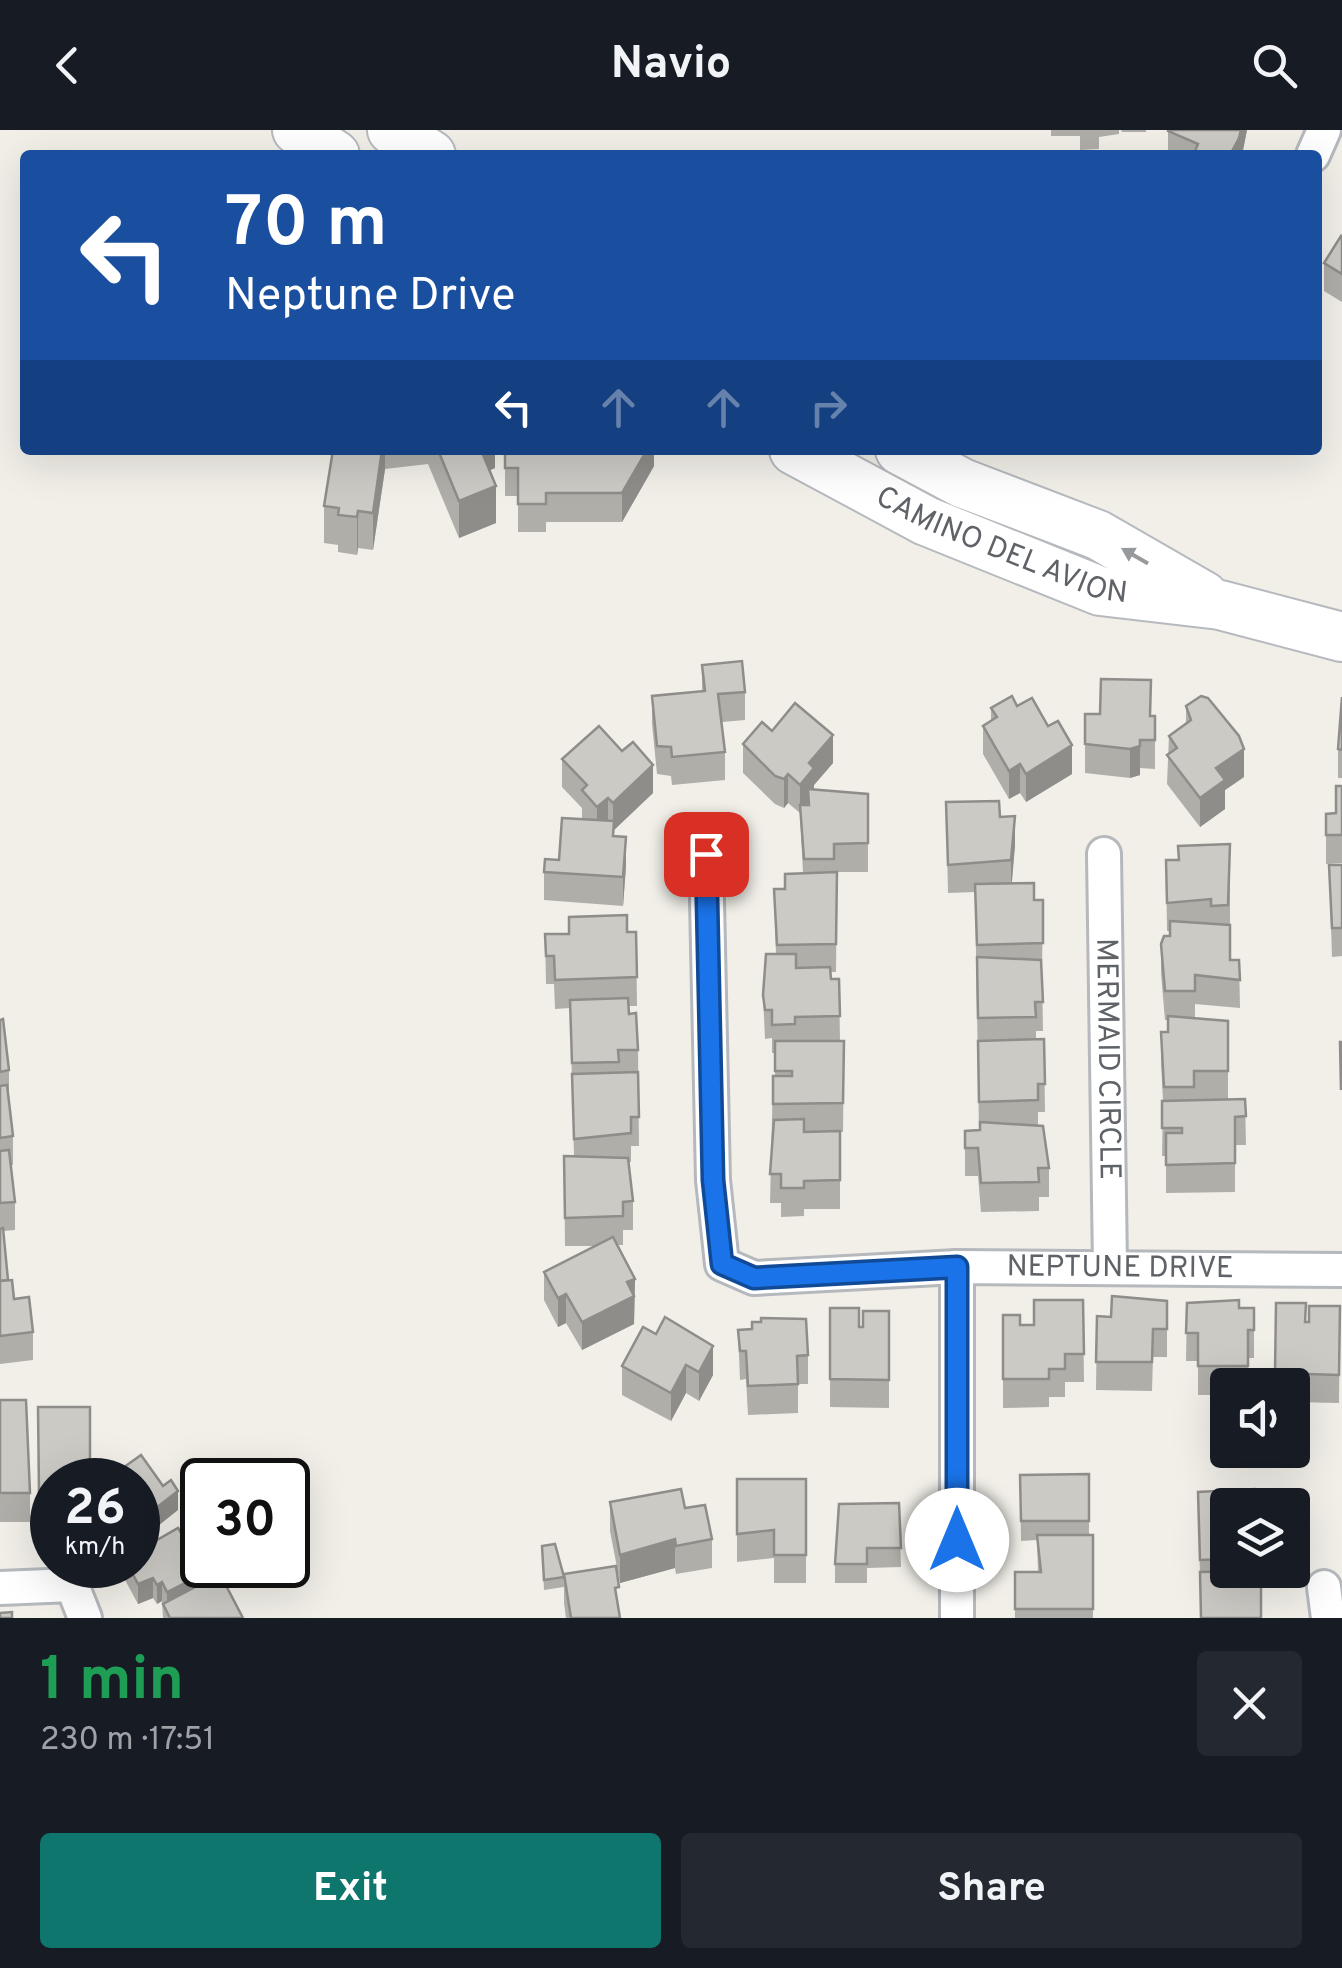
<!DOCTYPE html>
<html lang="en">
<head>
<meta charset="utf-8">
<style>
	:root { --surface:#171b24; --page:#242831; --text:#f1f3f6; --muted:#9ea1a6; --accent:#0f766e }
	body { margin:0; font-family:Overpass,sans-serif; background:var(--page); color:var(--text); height:100vh; display:flex; flex-direction:column; font-size:38px; white-space:nowrap }
	* { box-sizing:border-box; margin:0 }
	p { font-size:32px; color:var(--muted) }
	.icon { flex:none; width:55px; height:55px; fill:none; stroke:currentColor; stroke-width:2; stroke-linecap:round; stroke-linejoin:round }
	.map { position:relative; height:1488px; overflow:hidden }
	.details { display:flex; flex-direction:column; background:var(--surface); flex:1 }
	.details>* { flex:none }
	.guide { position:absolute; left:20px; top:20px; width:1302px; height:305px; border-radius:10px; box-shadow:0 10px 40px #0002; background:#1a4fa0; color:#fff; overflow:hidden }
	.controls { position:absolute; left:1210px; top:1238px; display:grid; gap:20px }
	.controls a { display:grid; place-items:center; width:100px; height:100px; border-radius:10px; background:var(--surface); box-shadow:0 10px 40px #0002; font-size:50px }
	.speed { position:absolute; left:30px; top:1328px; display:flex; gap:20px; font-size:50px; font-weight:700; text-align:center }
	.speed>* { display:grid; place-content:center; width:130px; height:130px; border-radius:50%; background:var(--surface); box-shadow:0 10px 40px #0002; line-height:1 }
	.speed small { font-size:25px; font-weight:400 }
	.speed .limit { border:5px solid #111; border-radius:15px; background:#fff; color:#111 }
	.pin { position:absolute; display:grid; place-items:center; width:85px; height:85px; color:#fff; margin:-42px; border-radius:20px; box-shadow:0 5px 15px #0006 }
	.me { position:absolute; width:110px; margin:-55px; rotate:0deg; stroke-linejoin:round; filter:drop-shadow(0 0 8px #0008) }
	.turn { display:flex; align-items:center; gap:35px; height:210px; padding:0 40px; font-size:45px }
	.turn .icon { width:130px; height:130px; stroke-width:2.5 }
	.turn b { display:block; font-size:70px; line-height:85px }
	.lanes { display:flex; align-items:center; height:95px; padding:0 40px; background:#0003; justify-content:center; gap:50px; direction:ltr }
	.lanes .off { opacity:.35 }
	.round { display:grid; place-items:center; flex:none; width:105px; height:105px; border-radius:10px; background:var(--page) }
	.overview { display:flex; align-items:center; justify-content:space-between; height:170px; padding:0 40px }
	h1 { font-size:60px; font-weight:700; line-height:75px; color:#1e9e55 }
	.cta { display:flex; gap:20px; margin-top:auto; padding:20px 40px }
	.cta a { flex:1; height:115px; border-radius:10px; background:var(--accent); color:#fff; font-size:40px; font-weight:700; line-height:115px; text-align:center }
	.cta a+a { background:var(--page); color:var(--text) }
	header { display:flex; justify-content:space-between; align-items:center; height:130px; padding:0 40px; background:var(--surface); font-size:45px; font-weight:700 }
	.map>svg:first-child { display:block }
	.lines { fill:none; stroke-linecap:round; stroke-linejoin:round }
	.minor-casing { stroke:#b5b8bc; stroke-width:38 }
	.secondary-casing { stroke:#b6babf; stroke-width:52 }
	.minor { stroke:#fff; stroke-width:32 }
	.secondary { stroke:#fff; stroke-width:48 }
	.wall { fill:#afaea9 }
	.shaded-wall { fill:#8f8d8a }
	.building { fill:#cccac5; stroke:#8f8d8a; stroke-width:2.5 }
	.oneway { fill:#979a9d }
	.route-casing { stroke:#114b97; stroke-width:25 }
	.route { stroke:#1a73e8; stroke-width:18 }
	.labels { text-anchor:middle; dominant-baseline:central; stroke-width:10; stroke-linejoin:round; paint-order:stroke }
	.street-label { font-size:30px; fill:#5f6368; stroke:#fff }
</style>
</head>
<body>
<header><svg class="icon" aria-label="back" viewBox="0 0 24 24"><path d="M15 5l-7 7 7 7"/></svg>Navio<svg class="icon" aria-label="search" viewBox="0 0 24 24"><circle cx="10" cy="10" r="6"/><path d="M15 15l6 6"/></svg></header>
<div class="map">
<svg width="1342" height="1488" viewBox="0 0 1342 1488">
	<rect width="100%" height="100%" fill="#f1efe8"/>
	<g class="lines">
		<g class="minor-casing">
			<g id="minor">
				<path d="M1313,25l11,-25"/>
				<path id="s1" d="M706,724l7,326 9,84 32,14 203,-11 385,3"/>
				<path id="s2" d="M1104,724l6,412"/>
				<path d="M1324,1457l4,31"/>
				<path d="M0,1458l72,-3 13,33"/>
				<path d="M957,1488v-351"/>
			</g>
		</g>
		<g class="secondary-casing">
			<g id="secondary">
				<path d="M297,0l38,25"/>
				<path d="M392,0l39,25"/>
				<path id="s3" d="M794,320l132,71 174,70 120,14 122,32"/>
				<path d="M900,320l62,33 136,52 106,61"/>
			</g>
		</g>
		<use href="#minor" class="minor"/>
		<use href="#secondary" class="secondary"/>
	</g>
	<g class="wall">
		<path d="M1051,0h68v4l-20,3v12l-19,1v-14h-29z"/>
		<path d="M1121,0h25v2h-24z"/>
		<path d="M1168,0h79l-5,25h-74z"/>
		<path d="M1342,107v65l-18,-11v-28z"/>
		<path d="M333,320h162v18l-5,2 6,53 -37,15 -31,-74 -43,5 -12,81 -15,-2 -1,7 -19,-3v-7l-14,-2v-37z"/>
		<path d="M505,320h149v16l-32,56h-76v10h-28v-36h-13z"/>
		<path d="M702,535l43,27v28l-23,2 3,30v28l-53,5 -1,-9 -14,-2 -5,-50v-28l50,-5z"/>
		<path d="M1342,567v81h-4v-29z"/>
		<path d="M1186,576l58,71 -19,13v19l-25,18 -33,-43 2,-48 17,-12z"/>
		<path d="M991,578l81,66 -46,28 -6,-9 -11,6 -26,-45v-28l8,-5z"/>
		<path d="M1085,584l70,2v53l-15,-1v7l-10,3 -45,-5z"/>
		<path d="M772,601l61,32 -19,22v5l54,4v78h-34h3l-1,100h-5v7h8l1,62h4l-1,91h-3v77h-36v7l-23,1v-14h-11l3,-127h2v-23h-3v-15l-7,1 -2,-44 13,-41 -2,-65h11l18,-16 -3,-60 -12,-10 -4,5 -9,-4 -32,-31v-29z"/>
		<path d="M562,629l91,34 -39,37v6l12,30 -3,40 -79,-6v-28l15,-12 23,-41v-11l-20,-21z"/>
		<path d="M1342,656v77l-16,1v-50l10,-1z"/>
		<path d="M946,672l54,15 15,28 -3,38 22,17h9l-1,71 1,60h-7v8h8l1,73h-7v13l11,43v29h-10v14l-58,1 -3,-36h-13v-45l14,-1 -4,-238 -27,1z"/>
		<path d="M1230,714v116h9l1,48 -45,-4v15l33,2v78h17l1,46h-11v47l-69,1v-37h-4l1,-55 -2,-40v-29h7v-12h-3l-4,-47v-29l9,-8v-5h-3l-1,-71h12z"/>
		<path d="M1329,735h13v91l-10,1z"/>
		<path d="M636,802l1,74h-9l1,8 9,36 1,96h-8v16h-2l4,39v29h-10v15h-5l17,34 -1,45 -52,26 -16,-27 -8,4 -14,-27v-28l52,-26h-31l-1,-90h10l-4,-148 -15,1 -1,-25h-8l-1,-50z"/>
		<path d="M0,890l9,50v29l4,37v29h-2l4,37v28l-12,1 5,49 6,19 19,33v28l-33,4z"/>
		<path d="M1083,1170l1,82h-19v15h-16v10l-46,1v-93l17,10h14z"/>
		<path d="M1167,1171v56h-14l-1,34 -56,-1 1,-74 14,1z"/>
		<path d="M1187,1173l52,5h15v50h-6v27h-20v10h-30v-34h-12z"/>
		<path d="M1276,1173l30,19h3l31,-16 -1,97 -47,-1v-17h-17z"/>
		<path d="M830,1178l29,19h4l26,-16v97l-59,-1z"/>
		<path d="M643,1197l70,48 -14,26 -13,-8 -15,28 -49,-26v-29z"/>
		<path d="M738,1200l70,25v29h-10v29l-50,2 -2,-36 -6,1z"/>
		<path d="M0,1270l30,93v29h-30z"/>
		<path d="M38,1277h52v73h-38v41l-13,-1z"/>
		<path d="M1089,1344v61h4v83h-78v-46h23l-1,-32 -16,1 -1,-66z"/>
		<path d="M737,1349h69v104h-32v-25l-37,4z"/>
		<path d="M1198,1362l30,13v65h31l-58,48z"/>
		<path d="M610,1372l75,6 27,31v29l-36,6 -1,-6 -55,15 -10,-52z"/>
		<path d="M899,1373l2,64 -34,1v15h-32v-19z"/>
		<path d="M542,1416l22,31 55,35 1,6h-54l-2,-15v-16l-20,3z"/>
		<path d="M124,1435h14l65,18 40,35h-80l-1,-17 -5,3 -4,-6 -15,6 -14,-26z"/>
	</g>
	<g class="shaded-wall">
		<path d="M1241,0h6l-5,25h-12z"/>
		<path d="M382,320h3v19l-12,81v-37z"/>
		<path d="M477,320h18v18l-18,8z"/>
		<path d="M647,320h7v16l-32,56v-29z"/>
		<path d="M496,356v37l-37,15v-37z"/>
		<path d="M358,381v37l-1,7v-38z"/>
		<path d="M833,605v28l-19,22v11l-14,16v-7v8v-28l9,-22z"/>
		<path d="M1072,615v29l-46,28v-28z"/>
		<path d="M1140,616v29l-10,3v-29z"/>
		<path d="M1244,619v28l-19,13v19l-25,18v-29l16,-30z"/>
		<path d="M1020,634v29l-11,6v-28z"/>
		<path d="M653,635v28l-40,38v-28z"/>
		<path d="M788,644v29l-4,5v-29z"/>
		<path d="M608,668v29l-11,9v-29z"/>
		<path d="M1015,686v29l-4,44v-29z"/>
		<path d="M626,707v29l-3,40v-29z"/>
		<path d="M635,1149l-1,45 -52,26v-28l45,-40z"/>
		<path d="M566,1164v29l-8,4v-29z"/>
		<path d="M713,1216v29l-14,26v-29z"/>
		<path d="M686,1235v28l-15,28v-28z"/>
		<path d="M178,1361v19l-40,32v-20z"/>
		<path d="M675,1409v29l-55,15v-28z"/>
		<path d="M203,1444v20l-36,18v-20z"/>
		<path d="M153,1448v20l-15,6v-20z"/>
		<path d="M162,1452v19l-5,3v-19z"/>
	</g>
	<g class="building">
		<path d="M1168,0h73l-2,8 -9,17h-26l-9,-4 3,-7 -30,-13z"/>
		<path d="M1341,106l1,1v37l-18,-11z"/>
		<path d="M333,320h49l-9,63 -15,-2 -1,6 -19,-2 1,-7 -15,-2z"/>
		<path d="M438,320h43l15,36 -37,15z"/>
		<path d="M505,320h142l-25,43h-76v11h-28v-36h-13z"/>
		<path d="M742,531l3,31 -27,2 7,58 -53,5 -1,-10 -14,-1 -5,-50 53,-5 -3,-26z"/>
		<path d="M1101,549l50,1 -1,36h5v24h-15v6l-10,3 -45,-5v-30h15z"/>
		<path d="M1012,566l5,10 15,-8 16,28 10,-5 14,24 -46,29 -6,-10 -11,7 -26,-45 14,-9 -6,-9z"/>
		<path d="M1201,566l7,2 31,38 5,13 -28,19 9,12 -25,18 -33,-43 10,-7 -8,-12 22,-16 -5,-14z"/>
		<path d="M1342,567v53l-4,-1z"/>
		<path d="M795,573l38,32 -24,28 5,5 -14,17 -12,-11 -4,5 -9,-3 -32,-32 19,-22 10,9z"/>
		<path d="M599,596l23,25 11,-9 20,23 -40,38 -5,-5 -11,9 -15,-17 5,-5 -25,-26z"/>
		<path d="M1336,656h6v49h-16v-21l10,-1z"/>
		<path d="M808,659l60,5v49l-34,1v15h-30l-4,-54h9z"/>
		<path d="M999,671l1,16 15,-1 -4,44 -63,5 -2,-63z"/>
		<path d="M562,688l52,3 -1,15 13,1 -3,40 -79,-5 1,-13 14,1z"/>
		<path d="M1230,714l-2,61 -17,1v-7l-44,4 -1,-43h13l-1,-14z"/>
		<path d="M1329,735h13v63h-10z"/>
		<path d="M837,742l-1,72 -59,1 -3,-56h11v-15z"/>
		<path d="M1034,753v17h9v43l-66,2 -2,-61z"/>
		<path d="M627,785v17h9l1,45 -82,3 -1,-24h-8l-1,-22h24v-17z"/>
		<path d="M1170,791l60,4v35h9l1,20 -45,-5v16h-30l-4,-47 3,-8h6z"/>
		<path d="M766,824h30v14l34,-1 1,12h8l1,37 -45,1v7l-23,1v-15h-7l-2,-15z"/>
		<path d="M977,827l64,3 2,42h-8l1,15 -58,1z"/>
		<path d="M628,868l1,16 7,-1 2,37h-20l1,12 -47,1 -2,-63z"/>
		<path d="M1168,886l60,5v50h-34v16h-30l-3,-55h7z"/>
		<path d="M3,889l6,51 -9,2v-52z"/>
		<path d="M1044,909l1,45h-7v16l-59,2 -1,-61z"/>
		<path d="M775,911h69l-1,62 -70,1v-28h19v-5h-17z"/>
		<path d="M1340,912h2l-1,48z"/>
		<path d="M638,942l1,45h-8v16l-57,6 -2,-65z"/>
		<path d="M7,955l6,51 -13,2v-52z"/>
		<path d="M1245,969l1,17 -11,1v46l-69,2v-32h16v-5h-20v-27z"/>
		<path d="M804,989v13l36,-1v49l-36,1v7h-23v-14h-11l4,-54z"/>
		<path d="M980,992l63,4 6,42h-11l1,14 -58,1 -3,-35h-13v-17l15,-1z"/>
		<path d="M9,1020l6,52 -15,1v-52z"/>
		<path d="M564,1026l64,2 5,43 -10,1v14l-58,2z"/>
		<path d="M3,1098l5,52 -8,1v-52z"/>
		<path d="M613,1107l22,42 -8,3 7,14 -52,26 -16,-28 -8,4 -14,-26z"/>
		<path d="M12,1150l2,19 15,-2 4,35 -33,4v-55z"/>
		<path d="M1112,1166l55,5v28h-14l-1,33h-56l1,-46 14,1z"/>
		<path d="M1034,1170h49l1,54h-19v15h-16v10h-46v-64h17v10h14z"/>
		<path d="M1239,1170v8h15v22h-6v36h-50v-33h-12l1,-30z"/>
		<path d="M1276,1173h30l-1,19h4v-16h31l-1,69 -64,-2z"/>
		<path d="M830,1178h29v19h4v-16h26v69l-59,-1z"/>
		<path d="M665,1187l48,29 -14,26 -13,-7 -15,28 -49,-27 21,-39 13,7z"/>
		<path d="M761,1188l45,1 2,36 -11,1 1,28 -50,2 -2,-35h-6l-2,-21 14,-1v-7h9z"/>
		<path d="M0,1270h26l4,93h-30z"/>
		<path d="M38,1277h52v64l-19,1 -3,8h-16v13l-13,-1z"/>
		<path d="M141,1325l22,31 8,-6 7,11 -40,31v-42h-32z"/>
		<path d="M1089,1344v47h-68l-1,-46z"/>
		<path d="M737,1349h69v76h-32v-25l-37,4z"/>
		<path d="M681,1359l4,19 20,-3 7,34 -36,7 -1,-7 -55,16 -10,-53z"/>
		<path d="M1255,1359l1,16h-28v54l-28,1 -2,-68z"/>
		<path d="M899,1373l2,45h-34v16h-32l4,-60z"/>
		<path d="M178,1398l21,32 4,14 -36,18 -5,-10 -5,3 -4,-7 -15,6 -10,-19h10v-14z"/>
		<path d="M1037,1405h56v74h-78v-37h26z"/>
		<path d="M555,1414l9,33 -20,3 -2,-34z"/>
		<path d="M616,1436l3,21 -4,1 5,30h-49l-7,-44z"/>
		<path d="M1261,1441v47h-60l-1,-46z"/>
		<path d="M220,1444l23,44h-73l-7,-14z"/>
		<path d="M12,1482v6h-12v-5z"/>
	</g>
	<defs><path id="oneway-solid" d="M-6-.8H1V-3.2L6.5 0L1 3.2V.8H-6Z" transform="scale(2.5)"/></defs>
	<use class="oneway" href="#oneway-solid" transform="translate(1135 426) rotate(-150)"/>
	<g class="lines">
		<g class="route-casing">
			<path id="route" d="M706,724l7,326 9,84 32,14 203,-11v273"/>
		</g>
		<use href="#route" class="route"/>
	</g>
	<g class="labels">
		<g class="street-label">
			<text stroke="none"><textPath href="#s3" startOffset="230">CAMINO DEL AVION</textPath></text>
			<text stroke="none"><textPath href="#s2" startOffset="205">MERMAID CIRCLE</textPath></text>
			<text stroke="none"><textPath href="#s1" startOffset="812">NEPTUNE DRIVE</textPath></text>
		</g>
	</g>
</svg>
<div class="controls">
<a><svg class="icon" aria-label="sound" viewBox="0 0 24 24"><path d="M4 9h4l5-4v14l-5-4H4zM17 9q2 3 0 6"/></svg></a>
<a><svg class="icon" aria-label="layers" viewBox="0 0 24 24"><path d="M12 4l9 5-9 5-9-5zM3 14l9 5 9-5"/></svg></a>
</div>
<div class="speed"><div>26<small>km/h</small></div><div class="limit">30</div></div>
<div class="pin" style="left:706px;top:724px;background:#d93025"><svg class="icon" aria-label="arrive" viewBox="0 0 24 24"><path d="M6 21V4h12l-3 4 3 4H6"/></svg></div>
<svg class="me" style="left:957px;top:1410px" viewBox="-20 -20 40 40"><circle r="19" fill="#fff"/><path d="M0-13L10 11 0 6-10 11z" fill="#1a73e8"/></svg>
<div class="guide">
<div class="turn"><svg class="icon" aria-label="left" viewBox="0 0 24 24"><path d="M17 20v-9H6M10 6l-5 5 5 5"/></svg><div><b>70 m</b>Neptune Drive</div></div>
<div class="lanes"><svg class="icon" aria-label="left" viewBox="0 0 24 24"><path d="M17 20v-9H6M10 6l-5 5 5 5"/></svg><svg class="icon off" aria-label="ahead" viewBox="0 0 24 24"><path d="M12 20V5M6 11l6-6 6 6"/></svg><svg class="icon off" aria-label="ahead" viewBox="0 0 24 24"><path d="M12 20V5M6 11l6-6 6 6"/></svg><svg class="icon off" aria-label="right" viewBox="0 0 24 24"><path d="M7 20v-9h11M14 6l5 5-5 5"/></svg></div>
</div>
</div>
<section class="details">
<div class="overview"><div><h1>1 min</h1><p>230 m · 17:51</p></div><a class="round"><svg class="icon" aria-label="close" viewBox="0 0 24 24"><path d="M6 6l12 12M18 6L6 18"/></svg></a></div>
<div class="cta"><a>Exit</a><a>Share</a></div>
</section>
</body>
</html>
